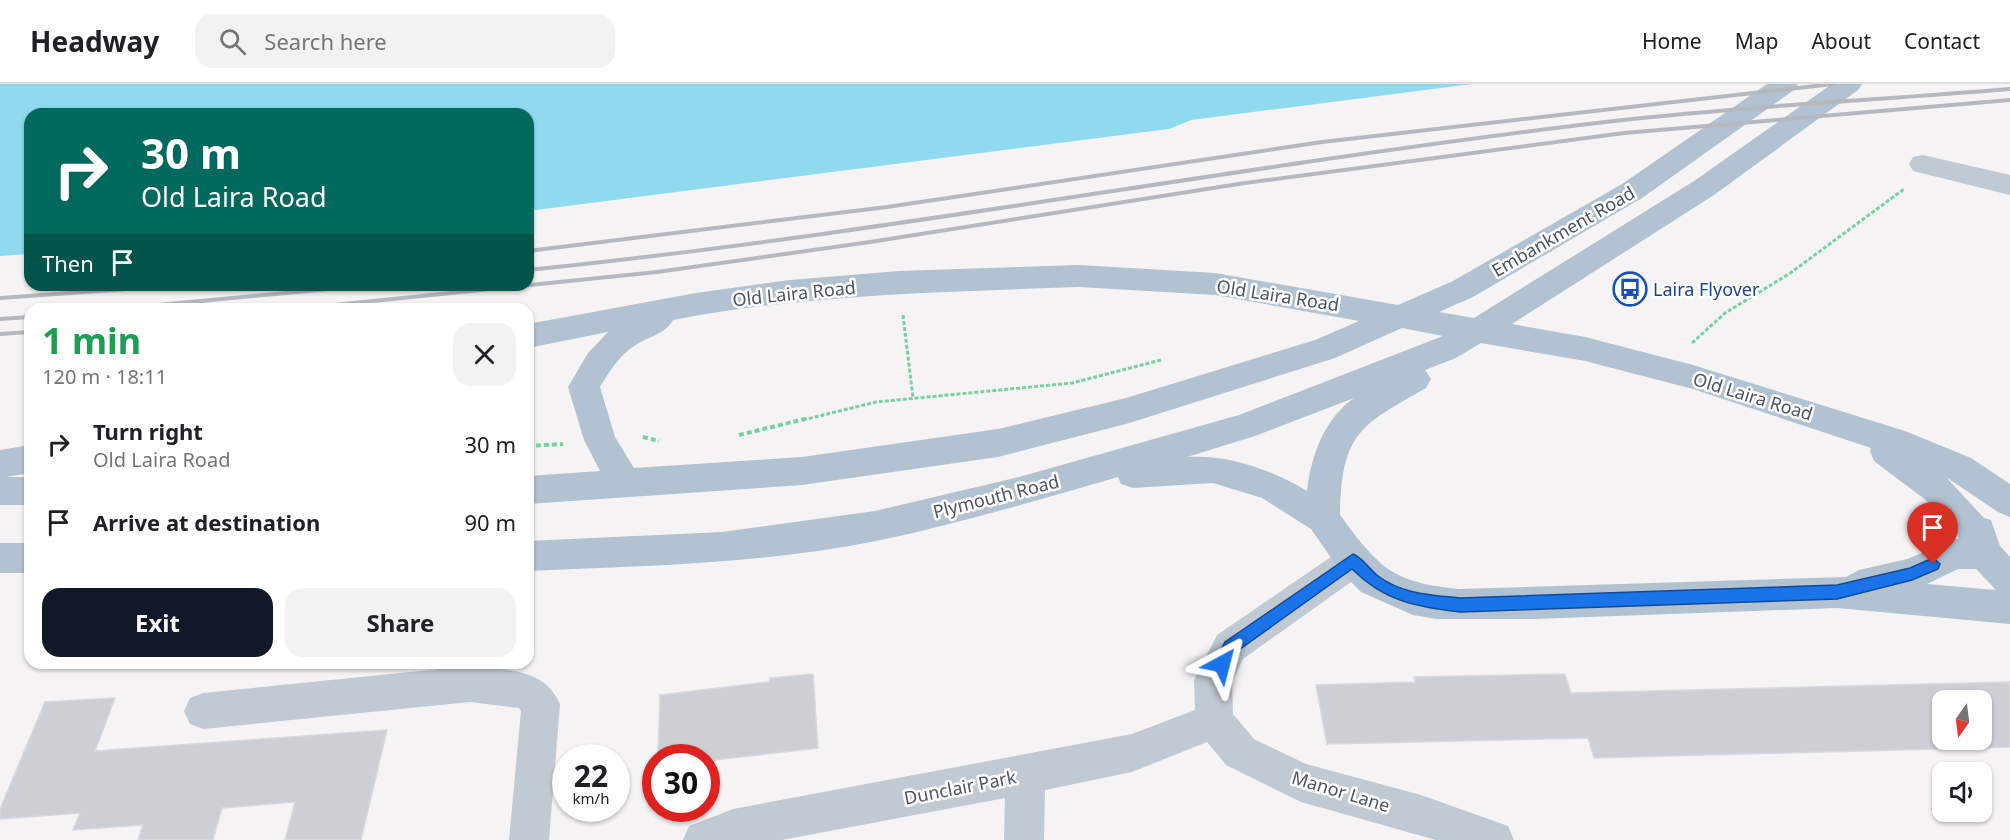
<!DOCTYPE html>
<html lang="en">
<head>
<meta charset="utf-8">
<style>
	:root { --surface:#fff; --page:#f2f2f2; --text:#202124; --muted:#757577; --line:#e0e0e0; --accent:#111827 }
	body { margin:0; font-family:"Noto Sans",sans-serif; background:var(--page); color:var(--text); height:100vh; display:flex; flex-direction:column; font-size:22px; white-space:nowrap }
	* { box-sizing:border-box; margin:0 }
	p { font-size:20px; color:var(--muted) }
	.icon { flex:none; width:33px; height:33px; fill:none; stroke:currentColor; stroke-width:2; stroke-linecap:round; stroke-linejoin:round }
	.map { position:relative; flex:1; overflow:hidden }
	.drawer { position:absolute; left:24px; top:219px; width:510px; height:366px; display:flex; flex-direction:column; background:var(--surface); border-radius:18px; box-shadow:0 2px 4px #0004 }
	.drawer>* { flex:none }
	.guide { position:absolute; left:24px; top:24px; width:510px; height:183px; border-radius:18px; box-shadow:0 2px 4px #0004; background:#00695c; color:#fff; overflow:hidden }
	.needle { width:39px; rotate:194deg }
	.buttons { position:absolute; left:1932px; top:606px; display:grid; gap:12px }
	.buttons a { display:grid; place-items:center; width:60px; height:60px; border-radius:12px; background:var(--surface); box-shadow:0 2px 4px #0004; font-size:30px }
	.speed { position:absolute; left:552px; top:660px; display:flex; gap:12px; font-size:30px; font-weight:700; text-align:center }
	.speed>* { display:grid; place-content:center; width:78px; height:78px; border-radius:50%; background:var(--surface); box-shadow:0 2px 4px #0004; line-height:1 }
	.speed small { font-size:15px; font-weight:400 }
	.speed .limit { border:9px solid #d22; background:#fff; color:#111 }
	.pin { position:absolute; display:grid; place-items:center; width:51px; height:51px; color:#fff; margin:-62px -26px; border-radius:50% 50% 50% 0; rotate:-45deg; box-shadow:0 0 6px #0007 }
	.pin .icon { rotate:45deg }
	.me { position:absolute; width:66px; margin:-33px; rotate:38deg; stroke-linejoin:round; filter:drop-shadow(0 0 4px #0008) }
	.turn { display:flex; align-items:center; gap:21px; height:126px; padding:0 18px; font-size:27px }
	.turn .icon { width:78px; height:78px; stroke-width:2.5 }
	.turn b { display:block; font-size:42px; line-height:51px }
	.then { display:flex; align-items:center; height:57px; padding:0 18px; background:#0003; gap:12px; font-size:22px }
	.round { display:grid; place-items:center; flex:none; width:63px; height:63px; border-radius:18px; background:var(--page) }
	.overview { display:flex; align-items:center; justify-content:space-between; height:102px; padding:0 18px }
	h1 { font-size:36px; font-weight:700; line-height:45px; color:#1e9e55 }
	.button { display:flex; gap:12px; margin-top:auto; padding:12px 18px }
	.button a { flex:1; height:69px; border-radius:18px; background:var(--accent); color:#fff; font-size:24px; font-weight:700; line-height:69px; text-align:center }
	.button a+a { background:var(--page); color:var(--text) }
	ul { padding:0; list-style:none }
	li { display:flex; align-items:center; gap:18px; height:78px; padding:0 18px }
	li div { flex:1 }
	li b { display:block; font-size:22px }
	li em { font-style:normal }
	header { display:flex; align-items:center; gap:36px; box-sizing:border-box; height:84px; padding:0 30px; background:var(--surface); border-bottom:2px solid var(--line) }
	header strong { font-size:28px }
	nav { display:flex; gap:33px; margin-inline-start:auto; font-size:21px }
	.search { width:420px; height:54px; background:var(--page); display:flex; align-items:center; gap:15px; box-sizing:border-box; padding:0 21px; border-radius:18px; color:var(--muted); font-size:22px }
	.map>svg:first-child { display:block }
	.water { fill:#90daee }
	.building { fill:#cdcfd5; stroke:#d7d9de; stroke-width:1.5; fill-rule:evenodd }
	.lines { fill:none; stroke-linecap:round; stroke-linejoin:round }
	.path-far1 { stroke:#7ad0a6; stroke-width:3; stroke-dasharray:4 2; stroke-linecap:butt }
	.path { stroke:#7ad0a6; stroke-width:4; stroke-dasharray:5 3; stroke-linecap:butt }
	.minor { fill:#c1cad2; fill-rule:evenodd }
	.major { fill:#b3c2d1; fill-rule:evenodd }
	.rail { stroke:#b5b8bd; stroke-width:4 }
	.route { fill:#1a73e8; stroke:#114b97; stroke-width:1.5 }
	.labels { text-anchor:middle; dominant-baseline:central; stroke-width:5; stroke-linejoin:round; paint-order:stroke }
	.street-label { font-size:18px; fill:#4a5661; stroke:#fff }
	.transit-label { font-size:18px; fill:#164399; stroke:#fff; text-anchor:start }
</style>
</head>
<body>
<header>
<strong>Headway</strong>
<div class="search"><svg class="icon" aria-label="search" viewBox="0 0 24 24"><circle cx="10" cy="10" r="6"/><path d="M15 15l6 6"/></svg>Search here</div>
<nav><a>Home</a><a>Map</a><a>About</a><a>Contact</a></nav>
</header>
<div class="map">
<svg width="2010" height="756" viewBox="0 0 2010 756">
	<rect width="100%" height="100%" fill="#f5f3f3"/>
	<path class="water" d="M0,0h1472l-281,36 -22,9 -641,82v-97h-498v140l-30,2z"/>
	<g class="building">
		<path d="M813,590l5,74 -112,13v-3h-48l2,-63 109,-13 1,-4z"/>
		<path d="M1565,590l6,19 439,-11v65l-416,11 -6,-20 -261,6 -11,-59 99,-3 -1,-5zM1942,616h40v40h-40z"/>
		<path d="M115,614l-20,53 292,-21 -26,110h-76l10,-38 -73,6 -9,32h-75l5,-15 -70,5 7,-17 -80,6v-10l45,-107z"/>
	</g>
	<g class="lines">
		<g class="path-far1">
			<path d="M903,231l10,83"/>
			<path d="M1692,259l33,-30 64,-39 115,-85"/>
			<path d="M803,336l73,-18 196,-19 89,-23"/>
		</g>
		<g class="path">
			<path d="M739,351l70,-17"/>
			<path d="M643,353l16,4"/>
			<path d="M528,362l35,-2"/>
		</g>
		<g class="minor">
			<path d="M1923,71l87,20v20l-97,-24 -4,-7 4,-7z"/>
			<path d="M1353,461l12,5 5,11 -5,11 -122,87 -11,23 1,32 21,25 52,25 115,31 87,31 6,14h-78l-135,-38 -75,-37 -19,-23 -75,30 -87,18 -1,50h-40l1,-42 -223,42h-99l6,-14 44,-17 399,-75 63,-24 -1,-30 23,-45 124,-85z"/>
			<path d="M470,582c36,5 73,0 90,38l-11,136h-40l12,-129 -2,-3 -49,-6 -267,27 -13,-5 -6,-13 6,-13 13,-5z"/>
		</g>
		<g class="major">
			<path d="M1767,0h31l-4,6 -152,108 -169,99 -34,15 35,6 220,-137 138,-97h30l-4,6 -144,105 -202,129 73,13 108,28 212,66 66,27 39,26v33l-12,-5 -52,-35 38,41 7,2 9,26 10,11v67l-173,-16 -302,11h-99l-23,-4 -52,-23 -20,-20 -30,-43 -49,-31 -49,-15 -80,5 -12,-4 -3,-7c-80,23 -160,47 -242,64 -114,23 -232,25 -348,30v-30l194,-9 153,-21 144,-34 220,-62 204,-79 -41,-8 -67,30 -209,66 -128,33 -196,28 -274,19v-28l72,-5 -16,-31 -16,-53 20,-34 20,-21 -80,16v-24l168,-31 94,-13 109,-9 180,-6 136,8 183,32 55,-24 169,-97zM1079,203l136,8 144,26 -44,19 -189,58 -128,31 -196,28 -168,11 -19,-31 -15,-50c9,-15 19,-31 34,-41 13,-9 32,-12 39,-26 134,-26 270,-28 406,-33zM1481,259l104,18 108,28 178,59 -1,3 4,10 57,43 28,34 -52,21 -48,11 -13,7 -386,12c-67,-6 -81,-21 -120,-74 2,-82 19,-89 86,-127l5,-9 -6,-9 31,-12zM1354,314c-30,21 -43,58 -47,93 -35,-21 -78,-37 -120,-34l68,-21zM1958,485h18l20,21 -69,-6z"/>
			<path d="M30,361v28l-23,4h23v28h-30v-55z"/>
			<rect x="0" y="459" width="30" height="30"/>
		</g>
		<g class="rail">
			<path d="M528,167l359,-44 435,-65 511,-58"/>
			<path d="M528,186c364,-37 723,-107 1086,-149 131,-15 264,-21 396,-32"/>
			<path d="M0,214l183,-13"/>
			<path d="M115,225l257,-24"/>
			<path d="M295,225l362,-37 213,-30 375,-59 379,-50 386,-33"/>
			<path d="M0,235l30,-2"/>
			<path d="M0,250l30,-2"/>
		</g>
	</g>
	<path class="route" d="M1353,470c10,4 16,15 25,22 24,18 53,19 82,22l377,-13 73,-17 23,-10 7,6 -2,5 -26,11 -75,19 -377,13c-45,-6 -75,-10 -108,-43l-116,83 -9,17 -5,2 -6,-2 -2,-5 11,-22z"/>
	<defs>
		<g id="bus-ring" transform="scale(1.725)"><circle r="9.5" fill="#fff" stroke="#1a4fb4" stroke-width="1.5"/><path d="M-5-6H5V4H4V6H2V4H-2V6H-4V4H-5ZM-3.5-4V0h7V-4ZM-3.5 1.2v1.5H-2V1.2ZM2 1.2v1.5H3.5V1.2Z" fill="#1a4fb4"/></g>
	</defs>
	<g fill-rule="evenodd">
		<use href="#bus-ring" x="1630" y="205"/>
	</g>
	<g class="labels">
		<g class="street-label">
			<text transform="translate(1563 147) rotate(-30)">Embankment Road</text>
			<text transform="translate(794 209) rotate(-6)">Old Laira Road</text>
			<text transform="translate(1278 211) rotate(9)">Old Laira Road</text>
			<text transform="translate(1753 312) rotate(17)">Old Laira Road</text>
			<text transform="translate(996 412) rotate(-14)">Plymouth Road</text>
			<text transform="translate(960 703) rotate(-11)">Dunclair Park</text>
			<text transform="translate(1341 707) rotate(17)">Manor Lane</text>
		</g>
		<g class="transit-label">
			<text x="1653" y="205">Laira Flyover</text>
		</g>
	</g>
</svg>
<div class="buttons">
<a><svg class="needle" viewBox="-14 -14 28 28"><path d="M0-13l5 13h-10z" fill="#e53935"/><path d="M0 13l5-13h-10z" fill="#757577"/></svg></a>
<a><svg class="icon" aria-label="sound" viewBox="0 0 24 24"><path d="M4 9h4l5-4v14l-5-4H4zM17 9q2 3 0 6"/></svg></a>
</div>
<div class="speed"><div>22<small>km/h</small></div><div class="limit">30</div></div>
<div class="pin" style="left:1933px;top:480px;background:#d93025"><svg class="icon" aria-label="arrive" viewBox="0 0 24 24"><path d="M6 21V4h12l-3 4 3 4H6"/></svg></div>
<svg class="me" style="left:1222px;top:580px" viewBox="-20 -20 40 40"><path d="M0-17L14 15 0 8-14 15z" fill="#1a73e8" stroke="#fff" stroke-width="4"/></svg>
<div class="guide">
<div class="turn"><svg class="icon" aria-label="right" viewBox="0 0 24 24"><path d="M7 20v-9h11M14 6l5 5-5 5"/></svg><div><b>30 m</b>Old Laira Road</div></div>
<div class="then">Then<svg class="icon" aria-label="arrive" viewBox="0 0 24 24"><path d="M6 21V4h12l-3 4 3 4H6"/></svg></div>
</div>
<section class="drawer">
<div class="overview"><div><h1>1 min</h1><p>120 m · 18:11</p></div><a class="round"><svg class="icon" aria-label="close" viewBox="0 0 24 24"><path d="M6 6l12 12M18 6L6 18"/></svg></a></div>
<ul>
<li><svg class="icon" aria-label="right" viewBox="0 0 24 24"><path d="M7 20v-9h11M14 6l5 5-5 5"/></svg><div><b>Turn right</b><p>Old Laira Road</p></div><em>30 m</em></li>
<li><svg class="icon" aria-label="arrive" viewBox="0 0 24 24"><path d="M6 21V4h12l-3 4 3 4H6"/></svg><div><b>Arrive at destination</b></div><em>90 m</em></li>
</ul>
<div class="button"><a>Exit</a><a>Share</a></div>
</section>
</div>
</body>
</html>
